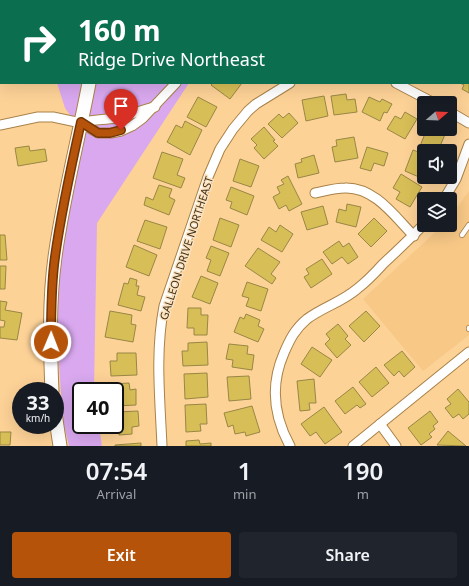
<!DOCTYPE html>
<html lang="en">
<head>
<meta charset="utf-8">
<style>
	:root { --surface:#171b24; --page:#20242c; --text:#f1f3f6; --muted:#9ea1a6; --accent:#b45309 }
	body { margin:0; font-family:"Noto Sans",sans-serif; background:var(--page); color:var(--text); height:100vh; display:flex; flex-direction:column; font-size:15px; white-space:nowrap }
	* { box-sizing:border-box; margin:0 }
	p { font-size:13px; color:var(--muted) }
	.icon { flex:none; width:22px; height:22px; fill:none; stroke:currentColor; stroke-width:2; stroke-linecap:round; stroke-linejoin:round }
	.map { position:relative; height:446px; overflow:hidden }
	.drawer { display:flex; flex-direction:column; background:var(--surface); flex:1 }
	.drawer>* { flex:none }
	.banner { position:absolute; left:0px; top:0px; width:469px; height:84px; box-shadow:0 4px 16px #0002; background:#0b6e4f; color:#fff; overflow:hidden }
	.needle { width:26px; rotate:71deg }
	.buttons { position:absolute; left:417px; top:96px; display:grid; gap:8px }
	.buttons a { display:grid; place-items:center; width:40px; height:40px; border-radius:4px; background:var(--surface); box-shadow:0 4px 16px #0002; font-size:20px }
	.speed { position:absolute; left:12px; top:382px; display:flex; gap:8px; font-size:20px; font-weight:700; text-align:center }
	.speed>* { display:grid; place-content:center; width:52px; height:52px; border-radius:50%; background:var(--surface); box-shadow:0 4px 16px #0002; line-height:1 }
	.speed small { font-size:10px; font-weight:400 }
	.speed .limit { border:2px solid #111; border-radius:6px; background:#fff; color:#111 }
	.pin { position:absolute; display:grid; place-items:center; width:34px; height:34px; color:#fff; margin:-41px -17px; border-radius:50% 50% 50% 0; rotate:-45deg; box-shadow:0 0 4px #0007 }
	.pin .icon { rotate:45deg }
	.me { position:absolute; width:44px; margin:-22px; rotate:1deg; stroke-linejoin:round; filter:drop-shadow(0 0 3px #0008) }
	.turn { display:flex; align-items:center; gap:14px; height:84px; padding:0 12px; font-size:18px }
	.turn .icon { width:52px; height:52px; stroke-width:2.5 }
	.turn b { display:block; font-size:28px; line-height:34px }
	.eta { display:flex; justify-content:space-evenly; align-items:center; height:68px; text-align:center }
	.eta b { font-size:24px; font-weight:600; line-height:28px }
	.button { display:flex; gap:8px; margin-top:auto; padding:8px 12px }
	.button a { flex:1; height:46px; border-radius:4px; background:var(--accent); color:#fff; font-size:16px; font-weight:600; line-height:46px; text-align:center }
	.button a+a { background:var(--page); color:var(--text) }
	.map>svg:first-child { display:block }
	.built { fill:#f7c886 }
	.green { fill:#d9a8ef }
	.building { fill:#d8be57; stroke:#988745 }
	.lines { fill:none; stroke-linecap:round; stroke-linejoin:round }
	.lane-casing { stroke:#a98249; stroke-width:6 }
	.street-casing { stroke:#a98249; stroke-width:11 }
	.secondary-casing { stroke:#a98249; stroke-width:15 }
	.lane { stroke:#fff; stroke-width:4.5 }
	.street { stroke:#fff; stroke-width:9 }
	.secondary { stroke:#fff; stroke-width:13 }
	.route-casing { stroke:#753606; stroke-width:10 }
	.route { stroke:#b45309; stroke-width:7 }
	.labels { text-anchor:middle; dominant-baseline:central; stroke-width:3; stroke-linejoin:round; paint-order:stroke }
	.street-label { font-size:11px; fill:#402f17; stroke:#fce3c0 }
</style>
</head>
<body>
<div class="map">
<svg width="469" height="446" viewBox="0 0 469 446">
	<rect width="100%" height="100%" fill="#fdd297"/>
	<path class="built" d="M469,191v144l-46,36 -60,-72 80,-74h7v-8z"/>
	<g class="green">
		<path d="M29,0h182v1z"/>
		<path d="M57,83h132l-92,140 -3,168h-13v34h18l3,21h-33l-6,-25 -10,-139 32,-146 -20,-28z"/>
	</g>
	<g class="building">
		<path d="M469,60v33l-7,-4 2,-4 -4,-2h8z"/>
		<path d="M213,83h29l-12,16 -19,-14z"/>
		<path d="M346,94l1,6 8,-1 2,13 -23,3 -3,-19z"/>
		<path d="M324,96l4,20 -22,5 -4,-21z"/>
		<path d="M198,97l19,10 -11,20 -19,-10z"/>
		<path d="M369,97l11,5 2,-3 10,5 -5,9 -3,-1 -4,9 -18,-9z"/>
		<path d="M405,112l12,7 -12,20 -18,-10 8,-13 6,3z"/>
		<path d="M289,113l9,10 -16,15 -14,-14 11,-10 4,4z"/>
		<path d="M185,121l17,9 -12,25 -23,-13 9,-17 6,3z"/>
		<path d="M264,127l11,13 -2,1 5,5 -14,13 -10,-11 3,-3 -6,-6z"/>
		<path d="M427,129h13l6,3 -8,19h-5l-13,-5z"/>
		<path d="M354,137l4,21 -23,4 -3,-15 5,-1 -1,-6z"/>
		<path d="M29,146l1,5 15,-2 2,12 -29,5 -3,-18z"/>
		<path d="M367,147l21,6 -4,13 -10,-3 -3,8 -11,-3z"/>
		<path d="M413,150l11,4v23h3l-1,3 -21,-9z"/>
		<path d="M162,152l21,7 -6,16 8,3 -4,10 -28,-10z"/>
		<path d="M314,155l5,18 -21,5 -3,-14 7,-2 -1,-3z"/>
		<path d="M240,159l19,7 -8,21 -18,-6z"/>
		<path d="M401,174l21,13 -12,20 -14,-8 4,-7 -7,-4z"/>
		<path d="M288,176l14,28 -13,7 -3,-6 -7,4 -6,-12 7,-4 -3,-6 7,-3 -3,-4z"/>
		<path d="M159,185l13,4 -3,8 6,3 -6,15 -25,-10 2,-8 7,3z"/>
		<path d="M231,187l23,9 -7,19 -17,-7 2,-6 -6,-2z"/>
		<path d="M347,204l14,3 -5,20 -20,-5 3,-13 7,2z"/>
		<path d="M323,206l5,18 -21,6 -6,-18z"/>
		<path d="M220,218l19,7 -8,22 -18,-7z"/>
		<path d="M374,218l13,13 -16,16 -13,-13z"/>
		<path d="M145,220l22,7 -7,22 -23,-8z"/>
		<path d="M280,225l13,9 -11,18 -21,-12 8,-13 7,5z"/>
		<path d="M0,235h5l2,25h-7z"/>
		<path d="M339,241l4,6 6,-4 9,14 -10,7 -6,-7 -10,7 -9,-12z"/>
		<path d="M134,245l23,10 -8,21 -23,-9z"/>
		<path d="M211,246l18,7 -9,23 -13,-5 4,-11 -5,-2z"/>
		<path d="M258,248l22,14 -9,12 5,4 -4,6 -27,-18z"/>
		<path d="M322,259l10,15 -21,14 -7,-11 5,-3 -3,-5z"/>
		<path d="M0,266h6l-1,23h-5z"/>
		<path d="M201,276l17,7 -8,21 -18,-7z"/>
		<path d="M130,278l7,2 -1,6h3l-2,9 8,2 -4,14 -23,-6 6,-22 4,1z"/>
		<path d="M247,282l21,7 -7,22 -15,-5 3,-8 -7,-2z"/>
		<path d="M0,301l7,1 -2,8 17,3 -5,27 -17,-2v-11h4l1,-6 -5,-1z"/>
		<path d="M188,308h13v7h7l-1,20h-13v-7h-7z"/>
		<path d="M110,311l22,4 -1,9 5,1 -3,17 -28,-5z"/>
		<path d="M366,311l14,15 -16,16 -15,-16z"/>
		<path d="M246,314l14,6 -2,6 6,3 -6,13 -24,-10 6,-15 4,2z"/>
		<path d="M338,324l10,12 -3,3 6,6 -14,13 -12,-14 5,-5 -4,-5z"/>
		<path d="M207,342l1,23 -25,1 -1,-15h6v-8z"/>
		<path d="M229,344l19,2 -1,8 7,1 -2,15 -20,-3 1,-7 -7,-1z"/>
		<path d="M312,347l20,13 -12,17 -19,-13z"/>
		<path d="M402,351l13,16 -11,10 -5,-6 -5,5 -10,-11z"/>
		<path d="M117,353h19l1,22 -26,1 -1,-15h7z"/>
		<path d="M376,367l13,16 -17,14 -13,-15z"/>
		<path d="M207,373l1,24 -23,2 -1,-25z"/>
		<path d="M249,376l2,23 -22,2 -2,-24z"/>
		<path d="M314,379l2,24h-7l1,7 -10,1 -3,-30z"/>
		<path d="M129,383l1,7 6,-1v16l-21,1v-15h-3v-7z"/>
		<path d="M353,387l13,17 -6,4 -3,-3 -12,9 -10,-13z"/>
		<path d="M458,389l11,13v12l-6,5 -4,-5 -6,4 -8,-10 6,-4 -4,-5z"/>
		<path d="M206,404l1,20h-7l1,7 -15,1 -1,-27z"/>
		<path d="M252,406l8,26 -14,4 -1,-4 -10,2 -2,-9 -5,2 -4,-14z"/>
		<path d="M324,407l18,25 -17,12 -9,-12 -6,4 -9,-12z"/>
		<path d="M138,411l1,15 -7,1v7l-13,1 -2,-23z"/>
		<path d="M430,411l8,11 -5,4 2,3 -6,5 3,3 -11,8 -13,-17z"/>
		<path d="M448,431l18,15 -29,-1z"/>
		<path d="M0,432h11l-1,13h-10z"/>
		<path d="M199,440l1,4 11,-1v3h-25v-5z"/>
		<path d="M141,443v3h-26v-1z"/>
	</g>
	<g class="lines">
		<g class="lane-casing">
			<g id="lane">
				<path d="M462,235l7,-10"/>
				<path d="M469,328v1"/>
			</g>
		</g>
		<g class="street-casing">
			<g id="street">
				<path d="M212,0v1"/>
				<path d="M225,0l4,1"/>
				<path d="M396,83l38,20"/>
				<path d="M450,112l19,11"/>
				<path d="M81,123c11,-4 23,-3 34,-5 14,-2 26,-8 40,-11"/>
				<path d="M0,125l38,-8h15l28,6 17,10h13l10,-2 11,-5 11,-8 33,-35"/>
				<path d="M315,193c10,-2 20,-5 30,-5 30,-1 50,29 69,48"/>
				<path d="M444,199l12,-20 13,-35"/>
				<path d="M380,424l16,22"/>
				<path d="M162,446c-2,-47 -7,-94 2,-140l44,-129 12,-28 13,-20 15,-18 8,-7 34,-21"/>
				<path d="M290,446c-17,-31 -20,-61 -6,-93 6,-14 11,-24 23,-34 16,-12 35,-17 50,-30 9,-7 18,-16 26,-25 14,-13 28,-26 41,-40"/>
				<path d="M353,446l116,-94"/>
			</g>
		</g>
		<g class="secondary-casing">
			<g id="secondary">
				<path d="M104,1l1,-1"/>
				<path d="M52,391c-2,-45 -3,-90 3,-134 8,-59 23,-116 34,-174"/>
				<path d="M55,413l5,33"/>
			</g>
		</g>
		<use href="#lane" class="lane"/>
		<use href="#street" class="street"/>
		<use href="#secondary" class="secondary"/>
	</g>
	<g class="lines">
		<g class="route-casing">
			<path id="route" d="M51,342c0,-28 0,-57 4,-85 6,-45 16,-90 26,-135l17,11h12l11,-3"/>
		</g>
		<use href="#route" class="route"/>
	</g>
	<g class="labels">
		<g class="street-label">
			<text transform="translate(186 248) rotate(-72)">GALLEON DRIVE NORTHEAST</text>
		</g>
	</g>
</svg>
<div class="buttons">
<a><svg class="needle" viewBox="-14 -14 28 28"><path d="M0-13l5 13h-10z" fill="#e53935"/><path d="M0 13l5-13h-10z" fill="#9ea1a6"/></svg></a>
<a><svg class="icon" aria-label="sound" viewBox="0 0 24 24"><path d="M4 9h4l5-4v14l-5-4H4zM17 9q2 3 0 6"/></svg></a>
<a><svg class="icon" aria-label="layers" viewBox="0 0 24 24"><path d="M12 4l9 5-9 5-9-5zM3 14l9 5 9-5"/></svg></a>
</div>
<div class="speed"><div>33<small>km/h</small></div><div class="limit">40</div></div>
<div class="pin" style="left:121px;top:130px;background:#d93025"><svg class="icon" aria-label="arrive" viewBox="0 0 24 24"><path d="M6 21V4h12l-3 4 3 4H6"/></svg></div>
<svg class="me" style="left:51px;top:342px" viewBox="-20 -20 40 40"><circle r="17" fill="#b45309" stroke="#fff" stroke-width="3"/><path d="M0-11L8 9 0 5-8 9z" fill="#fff"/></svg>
<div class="banner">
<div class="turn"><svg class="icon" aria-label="right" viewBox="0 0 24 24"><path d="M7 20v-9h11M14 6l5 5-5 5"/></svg><div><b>160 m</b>Ridge Drive Northeast</div></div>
</div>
</div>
<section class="drawer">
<div class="eta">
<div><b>07:54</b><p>Arrival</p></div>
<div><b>1</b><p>min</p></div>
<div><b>190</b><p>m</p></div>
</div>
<div class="button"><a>Exit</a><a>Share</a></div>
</section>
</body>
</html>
